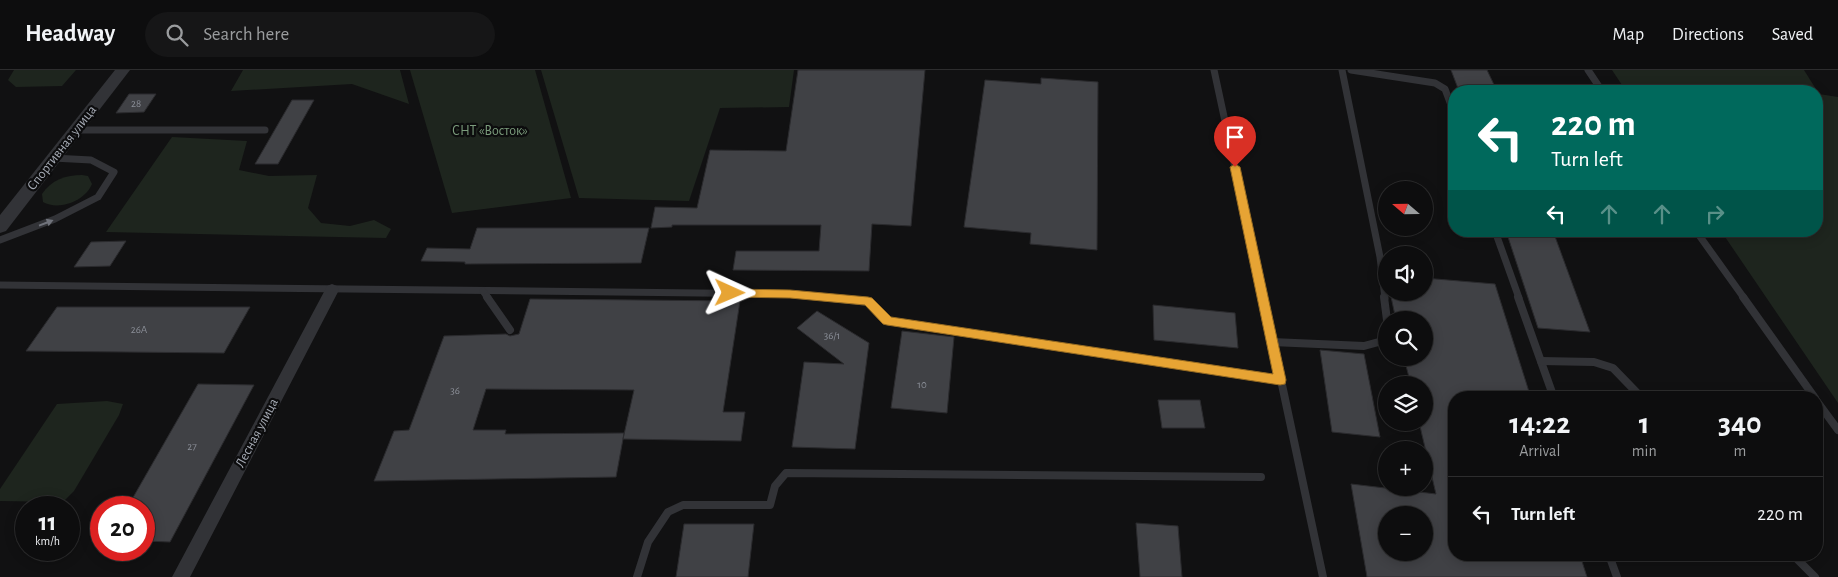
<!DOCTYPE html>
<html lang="en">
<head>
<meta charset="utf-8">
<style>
	:root { --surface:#0d0d0e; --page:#161617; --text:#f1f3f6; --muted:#9a9c9e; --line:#2d2d2e }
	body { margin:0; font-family:"Alegreya Sans",sans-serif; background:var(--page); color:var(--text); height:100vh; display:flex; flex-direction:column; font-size:19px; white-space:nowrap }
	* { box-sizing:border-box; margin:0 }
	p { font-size:16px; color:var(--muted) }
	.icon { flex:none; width:28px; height:28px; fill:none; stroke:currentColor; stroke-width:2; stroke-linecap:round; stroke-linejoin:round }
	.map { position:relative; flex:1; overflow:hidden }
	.side { position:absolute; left:1448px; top:321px; width:375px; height:170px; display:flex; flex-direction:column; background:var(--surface); border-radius:20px; box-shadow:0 2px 12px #0003,0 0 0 1px var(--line) }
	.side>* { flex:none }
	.guide { position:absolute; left:1448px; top:15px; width:375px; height:152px; border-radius:20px; box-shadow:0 2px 12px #0003,0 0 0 1px var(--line); background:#00695c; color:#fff; overflow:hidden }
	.needle { width:32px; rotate:290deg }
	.buttons { position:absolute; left:1378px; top:111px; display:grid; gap:10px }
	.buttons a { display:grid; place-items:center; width:55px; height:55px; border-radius:50%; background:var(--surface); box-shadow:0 2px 12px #0003,0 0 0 1px var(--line); font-size:25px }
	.speed { position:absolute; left:15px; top:426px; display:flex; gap:10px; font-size:25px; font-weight:700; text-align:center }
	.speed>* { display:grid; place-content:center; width:65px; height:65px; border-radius:50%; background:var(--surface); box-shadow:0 2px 12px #0003,0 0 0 1px var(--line); line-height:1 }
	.speed small { font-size:12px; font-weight:400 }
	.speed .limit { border:8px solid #d22; background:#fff; color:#111 }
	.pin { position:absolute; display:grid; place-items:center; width:42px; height:42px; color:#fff; margin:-51px -21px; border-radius:50% 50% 50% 0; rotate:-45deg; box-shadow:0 0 5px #0007 }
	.pin .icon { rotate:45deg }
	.me { position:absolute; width:55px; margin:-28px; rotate:91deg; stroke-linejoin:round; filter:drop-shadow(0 0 4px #0008) }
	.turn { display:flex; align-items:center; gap:18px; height:105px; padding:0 20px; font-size:22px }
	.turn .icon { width:65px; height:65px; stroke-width:2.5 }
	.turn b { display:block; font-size:35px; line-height:42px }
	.lanes { display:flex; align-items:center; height:48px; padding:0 20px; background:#0003; justify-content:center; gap:25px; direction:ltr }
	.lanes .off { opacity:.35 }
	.eta { display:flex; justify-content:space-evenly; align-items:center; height:85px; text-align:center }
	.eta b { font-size:30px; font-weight:700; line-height:35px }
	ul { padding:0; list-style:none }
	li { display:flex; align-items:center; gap:15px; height:75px; padding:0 20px; border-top:1px solid var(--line) }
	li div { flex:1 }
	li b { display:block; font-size:19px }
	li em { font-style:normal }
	header { display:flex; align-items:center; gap:30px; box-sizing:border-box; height:70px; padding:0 25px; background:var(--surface); border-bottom:1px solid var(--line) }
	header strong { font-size:24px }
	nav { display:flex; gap:28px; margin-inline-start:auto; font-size:18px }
	.search { width:350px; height:45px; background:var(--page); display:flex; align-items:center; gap:12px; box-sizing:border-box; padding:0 18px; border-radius:28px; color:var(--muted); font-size:19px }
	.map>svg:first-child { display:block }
	.green { fill:#1e251e }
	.building { fill:#404145; stroke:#2b2b2e; fill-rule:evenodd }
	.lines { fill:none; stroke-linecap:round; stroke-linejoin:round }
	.service-far1 { stroke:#323337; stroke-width:7 }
	.service { stroke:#323337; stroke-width:8 }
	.minor { fill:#323337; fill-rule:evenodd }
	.tertiary { fill:#323337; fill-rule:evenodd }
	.oneway { fill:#70737b }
	.route { fill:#e7a434; stroke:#966b22 }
	.labels { text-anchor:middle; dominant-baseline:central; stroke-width:4.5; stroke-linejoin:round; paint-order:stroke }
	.number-label { font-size:11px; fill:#8a8e97 }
	.park-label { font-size:14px; fill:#7b9c7c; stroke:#0c0c0d }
	.street-label { font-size:14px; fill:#a3a8b2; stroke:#0c0c0d }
</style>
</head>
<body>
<header>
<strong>Headway</strong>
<div class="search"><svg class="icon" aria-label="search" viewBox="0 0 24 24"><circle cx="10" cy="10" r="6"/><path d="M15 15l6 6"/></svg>Search here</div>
<nav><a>Map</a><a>Directions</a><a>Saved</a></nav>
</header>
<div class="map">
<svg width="1838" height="507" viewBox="0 0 1838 507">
	<rect width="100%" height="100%" fill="#111112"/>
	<g class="green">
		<path d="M14,0h62l-14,16 -46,1 -8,-7z"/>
		<path d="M243,0h157l9,34 -57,-20 -121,7z"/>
		<path d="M410,0h125l36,128 -119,15z"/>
		<path d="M541,0h253l-5,37 -69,1 -31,93 -110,-3z"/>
		<path d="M1612,0h192l15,24 19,3v306l-117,-172h95v-140h-190z"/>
		<path d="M172,67l75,4 -8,29 30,6 48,-1 -9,33 13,15 29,3 24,-6 17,9 -5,9 -280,-6z"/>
		<path d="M82,105l6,1 4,8c-7,17 -33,27 -49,18l-1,-8c9,-14 24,-19 40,-19z"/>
		<path d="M107,331l16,3 -4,11 -45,76 -11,11 -63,-1v-12l57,-85z"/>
	</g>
	<g class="building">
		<path d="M798,0h127l-14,156 -39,-2 -3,47 -136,-1 3,-19h83l2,-26h-149v2l-21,1 4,-21 42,1 13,-58 76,1z"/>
		<path d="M1451,0h36l10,21h-38z"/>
		<path d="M1041,8l57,4 -1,168 -67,-6 1,-11 -67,-6 21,-147 56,4z"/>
		<path d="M129,24h27l-12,18 -28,1z"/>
		<path d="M292,30h22l-36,64h-23z"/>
		<path d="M477,158h172l-8,35 -176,1v-2l-44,-1 6,-13 43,1z"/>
		<path d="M1506,161h47l37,101 -52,-4z"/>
		<path d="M126,171l-16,25 -36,1 17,-25z"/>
		<path d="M1424,208l71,6 36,114h-77v157h126l7,22h-220l-16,-93 85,10 -17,-72h5v-37h-13l-7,-27h20v-38h-28l-6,-28h34zM1386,445h38v37h-38z"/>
		<path d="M530,229l210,2 -17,111h22l-4,29 -118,-2 -7,38 -242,4 20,-50 15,-1 35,-94 62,-2 4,2 9,-2zM486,319l148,1 -11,49 1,-6 -119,1 1,-4h-33z"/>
		<path d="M1153,235l82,8 3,35 -84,-8z"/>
		<path d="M57,237h193l-26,46 -198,-2z"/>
		<path d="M817,241l52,32 -14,106 -63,-2 12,-85 40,2 -47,-36z"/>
		<path d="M902,261l52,6 -7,76 -56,-5z"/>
		<path d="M1320,280l44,4 16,83 -48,-5z"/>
		<path d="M198,314l56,1 -84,157 -26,-1v-33h-17z"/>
		<path d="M1158,330h42l5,28h-43z"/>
		<path d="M1136,453l42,3 4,51h-42z"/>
		<path d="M684,454h70l-6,53h-72z"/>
	</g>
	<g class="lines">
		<g class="service-far1">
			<path d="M1214,0l49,228"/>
			<path d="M1342,0l38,187 5,41"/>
			<path d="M1351,0l84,13 10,6 9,24"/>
			<path d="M1588,0l14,21"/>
			<path d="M77,60h188"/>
			<path d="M1495,161l24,67"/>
			<path d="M1696,161l48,67"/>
			<path d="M0,170l55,-21 43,-22 16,-25 -23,-12 -38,-2"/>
			<path d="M0,215l790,9 44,4"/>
			<path d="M483,221l5,7"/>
		</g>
		<g class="service">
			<path d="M487,227l23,33"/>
			<path d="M822,227l46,5 19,19 394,59 42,197"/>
			<path d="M1263,227l18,83"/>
			<path d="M1384,227l3,23"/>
			<path d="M1518,227l36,101"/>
			<path d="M1743,227l72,101"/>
			<path d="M1272,272l92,4 22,-6"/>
			<path d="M1541,291l53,1 19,6 29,30"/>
			<path d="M1816,330l22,30"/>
			<path d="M1609,485l8,22"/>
			<path d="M1793,485l22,22"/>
			<path d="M637,507l11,-35 20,-30 15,-7h87l5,-19 11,-13 475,4"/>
		</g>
		<path class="minor" d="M332,214l5,2 2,4 -149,287h-18l153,-287 2,-4z"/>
		<path class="tertiary" d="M115,0h15l-124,161 -6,2v-18z"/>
	</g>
	<defs><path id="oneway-solid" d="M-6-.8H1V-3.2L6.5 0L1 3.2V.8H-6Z" transform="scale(1.25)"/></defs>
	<use class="oneway" href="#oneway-solid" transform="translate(46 153) rotate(-21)"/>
	<path class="route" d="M1235,94l5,3 46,213 -1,4 -5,1 -393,-60 -4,-1 -18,-19 -75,-7 -60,-1 -5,-4 5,-4 60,1 78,7 4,1 19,19 382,57 -43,-207z"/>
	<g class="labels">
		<g class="number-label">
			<text x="136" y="33">28</text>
			<text x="139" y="259">26А</text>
			<text x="832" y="265">36/1</text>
			<text x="922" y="314">10</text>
			<text x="455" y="320">36</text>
			<text x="192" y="376">27</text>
		</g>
		<g class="park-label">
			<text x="490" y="61">СНТ «Восток»</text>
		</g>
		<g class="street-label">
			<text transform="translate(62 78) rotate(-52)">Спортивная улица</text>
			<text transform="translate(257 363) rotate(-62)">Лесная улица</text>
		</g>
	</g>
</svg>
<div class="buttons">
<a><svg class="needle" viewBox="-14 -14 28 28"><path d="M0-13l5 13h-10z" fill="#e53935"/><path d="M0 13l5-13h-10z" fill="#9a9c9e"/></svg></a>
<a><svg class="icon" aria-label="sound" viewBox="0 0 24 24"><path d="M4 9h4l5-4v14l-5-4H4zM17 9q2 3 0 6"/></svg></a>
<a><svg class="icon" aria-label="search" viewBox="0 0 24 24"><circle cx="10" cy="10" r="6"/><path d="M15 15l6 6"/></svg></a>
<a><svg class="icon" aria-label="layers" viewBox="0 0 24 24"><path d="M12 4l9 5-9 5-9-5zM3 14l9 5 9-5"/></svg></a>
<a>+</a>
<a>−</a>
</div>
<div class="speed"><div>11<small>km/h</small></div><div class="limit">20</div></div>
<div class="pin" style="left:1235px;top:97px;background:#d93025"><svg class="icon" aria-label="arrive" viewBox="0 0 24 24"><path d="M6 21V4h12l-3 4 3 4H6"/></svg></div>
<svg class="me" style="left:730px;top:223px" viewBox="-20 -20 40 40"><path d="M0-17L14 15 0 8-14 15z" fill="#e7a434" stroke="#fff" stroke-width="4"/></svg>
<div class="guide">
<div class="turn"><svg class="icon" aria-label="left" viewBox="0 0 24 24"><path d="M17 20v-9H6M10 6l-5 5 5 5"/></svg><div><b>220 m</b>Turn left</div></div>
<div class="lanes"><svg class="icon" aria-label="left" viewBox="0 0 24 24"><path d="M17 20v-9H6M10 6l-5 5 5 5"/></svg><svg class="icon off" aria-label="ahead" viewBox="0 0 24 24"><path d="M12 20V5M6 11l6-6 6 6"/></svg><svg class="icon off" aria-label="ahead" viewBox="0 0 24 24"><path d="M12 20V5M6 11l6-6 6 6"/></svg><svg class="icon off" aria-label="right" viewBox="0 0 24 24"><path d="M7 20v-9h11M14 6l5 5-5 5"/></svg></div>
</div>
<section class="side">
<div class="eta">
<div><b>14:22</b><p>Arrival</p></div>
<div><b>1</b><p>min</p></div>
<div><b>340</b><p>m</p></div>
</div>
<ul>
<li><svg class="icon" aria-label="left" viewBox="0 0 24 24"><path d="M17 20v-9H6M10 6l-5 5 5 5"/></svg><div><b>Turn left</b></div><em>220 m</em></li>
</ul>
</section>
</div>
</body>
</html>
